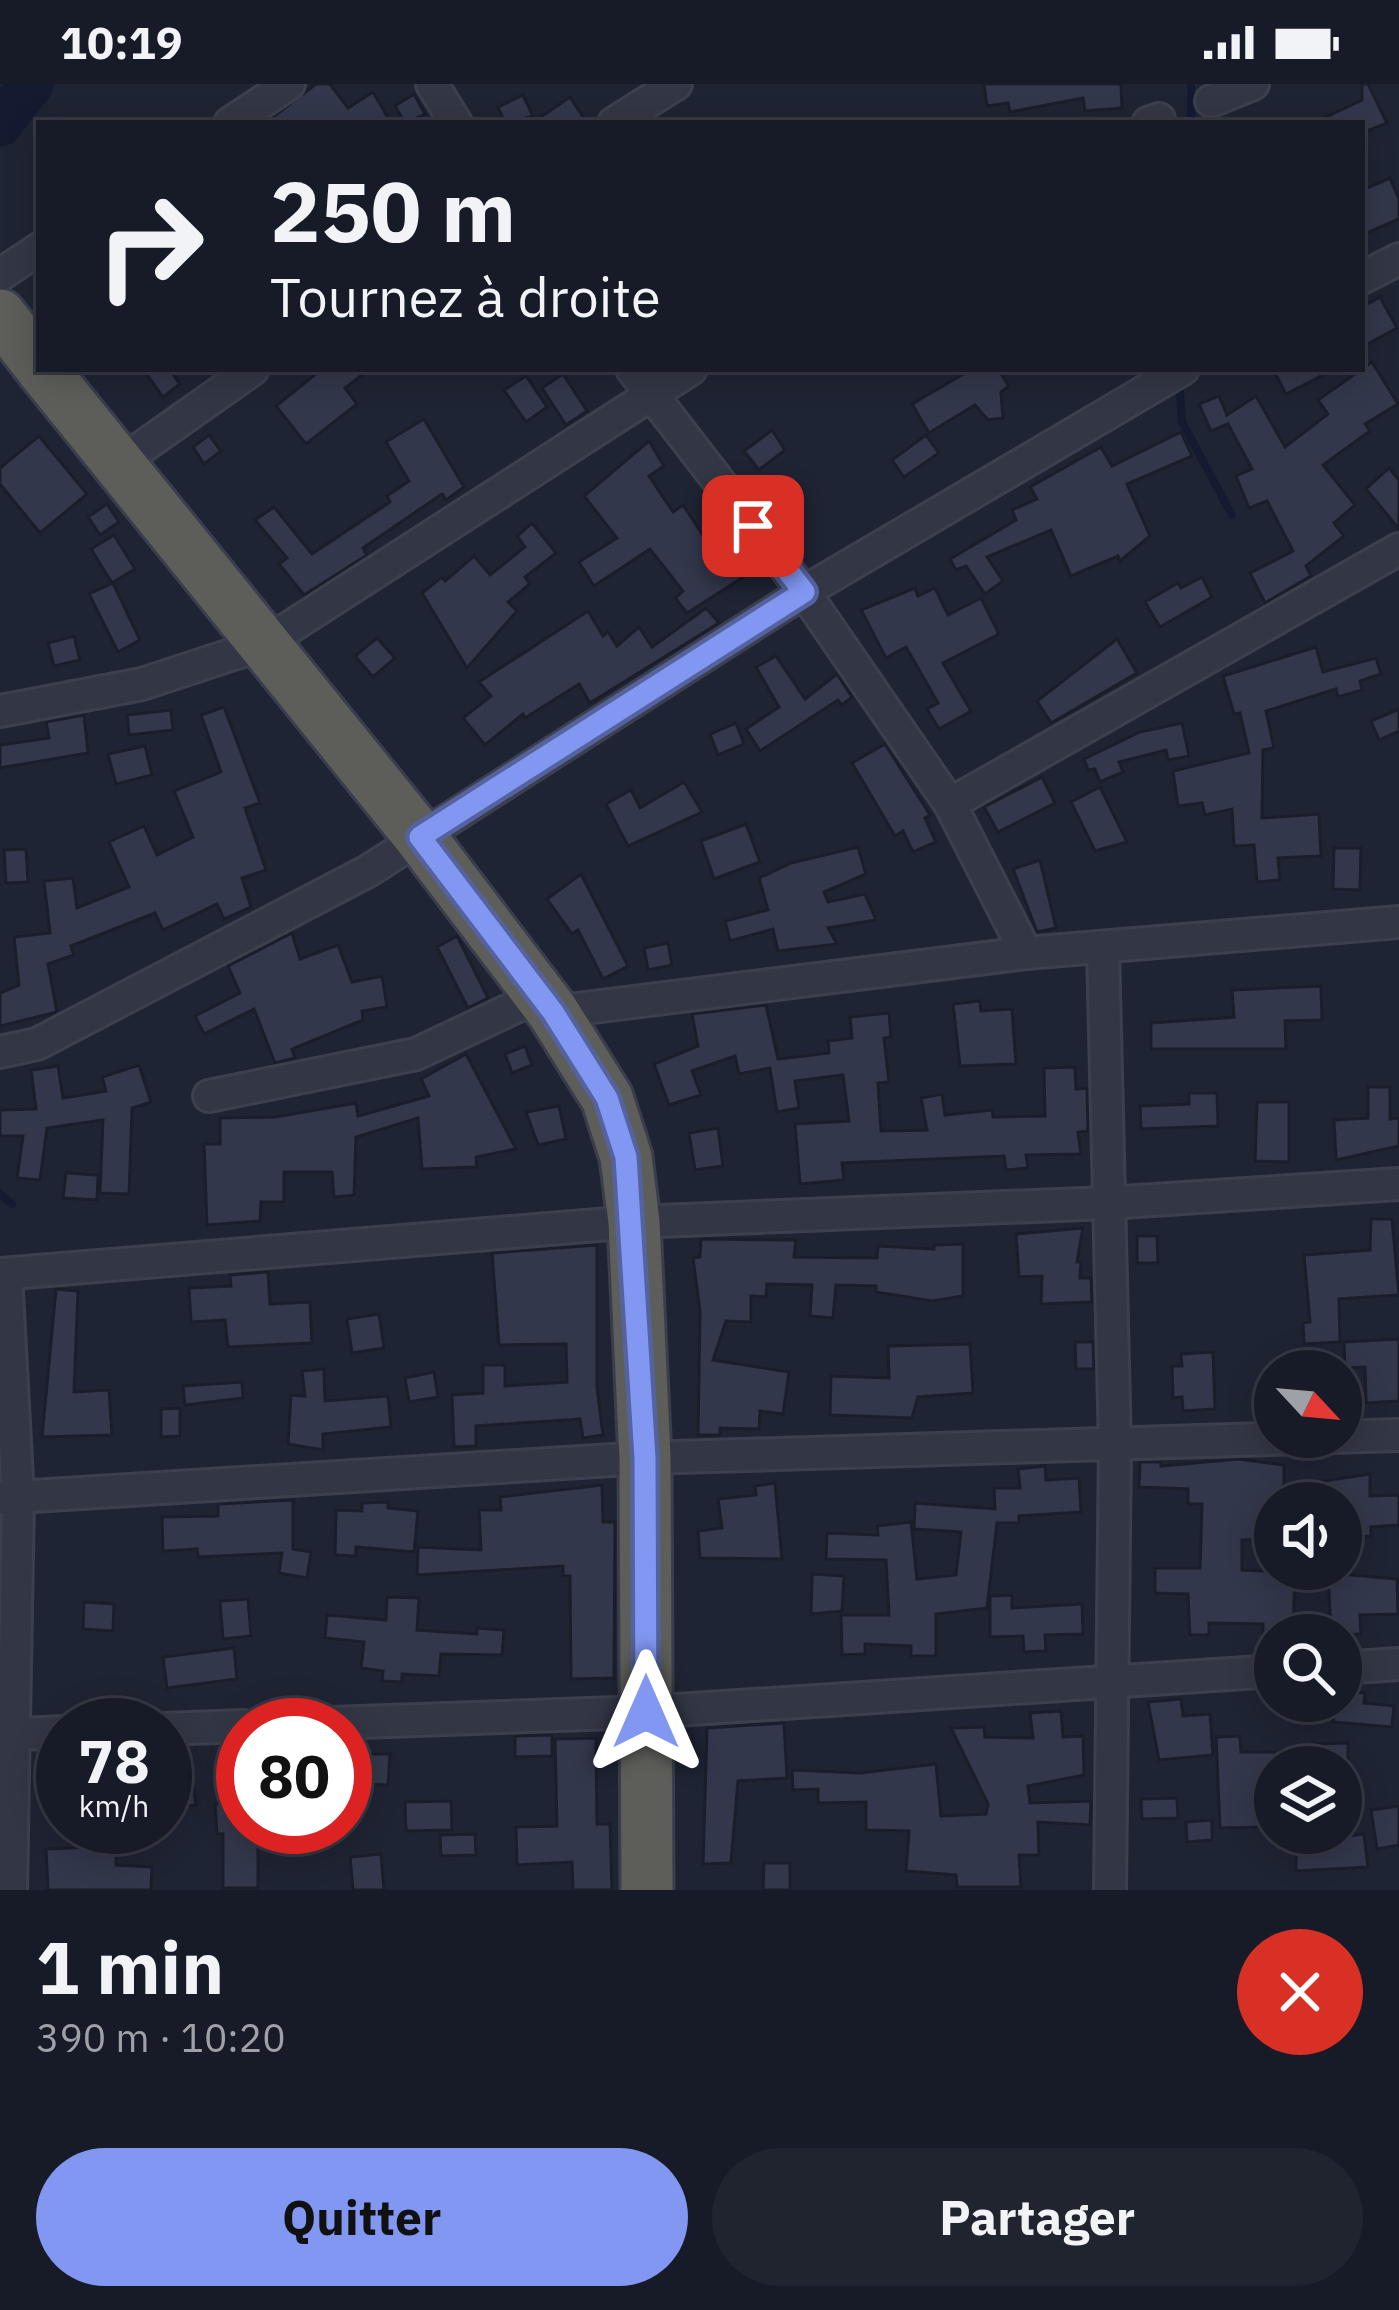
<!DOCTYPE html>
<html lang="fr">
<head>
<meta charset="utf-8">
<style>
	:root { --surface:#171b27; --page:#20242f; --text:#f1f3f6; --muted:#9ea1a7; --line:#363944; --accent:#8197f2 }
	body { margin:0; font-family:"IBM Plex Sans",sans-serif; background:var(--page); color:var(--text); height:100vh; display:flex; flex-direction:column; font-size:45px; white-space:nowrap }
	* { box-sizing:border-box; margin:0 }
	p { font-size:39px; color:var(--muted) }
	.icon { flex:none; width:66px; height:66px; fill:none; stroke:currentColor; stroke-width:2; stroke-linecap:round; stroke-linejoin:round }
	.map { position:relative; height:1806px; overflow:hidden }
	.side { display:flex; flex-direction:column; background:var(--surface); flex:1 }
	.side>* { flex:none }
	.top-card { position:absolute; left:36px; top:36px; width:1329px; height:252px; border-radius:0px; box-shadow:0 6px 30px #0003,0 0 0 3px var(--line); background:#171b27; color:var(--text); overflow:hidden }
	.needle { width:78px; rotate:116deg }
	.fabs { position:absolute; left:1254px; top:1266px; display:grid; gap:24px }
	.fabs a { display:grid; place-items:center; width:108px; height:108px; border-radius:50%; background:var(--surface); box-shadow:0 6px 30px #0003,0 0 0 3px var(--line); font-size:60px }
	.speed { position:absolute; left:36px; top:1614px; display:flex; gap:24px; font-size:60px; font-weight:700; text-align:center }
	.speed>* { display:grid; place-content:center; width:156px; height:156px; border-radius:50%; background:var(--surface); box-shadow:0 6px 30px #0003,0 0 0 3px var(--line); line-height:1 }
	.speed small { font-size:30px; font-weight:400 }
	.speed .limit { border:18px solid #d22; background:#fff; color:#111 }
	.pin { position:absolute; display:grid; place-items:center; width:102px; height:102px; color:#fff; margin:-51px; border-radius:24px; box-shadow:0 6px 18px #0006 }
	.me { position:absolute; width:132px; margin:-66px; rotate:0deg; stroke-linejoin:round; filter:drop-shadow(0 0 9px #0008) }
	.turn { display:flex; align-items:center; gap:42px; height:252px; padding:0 36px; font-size:54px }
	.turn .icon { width:156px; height:156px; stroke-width:2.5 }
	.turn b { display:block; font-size:84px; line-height:102px }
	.round { display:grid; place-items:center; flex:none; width:126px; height:126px; border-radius:63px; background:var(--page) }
	.headline { display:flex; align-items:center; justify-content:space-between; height:204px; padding:0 36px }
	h1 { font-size:72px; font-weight:700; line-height:90px }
	.cta { display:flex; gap:24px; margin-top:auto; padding:24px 36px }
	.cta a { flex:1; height:138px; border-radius:72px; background:var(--accent); color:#111; font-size:48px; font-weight:700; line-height:138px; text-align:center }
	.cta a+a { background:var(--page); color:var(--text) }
	.status { display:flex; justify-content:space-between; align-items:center; height:84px; padding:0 60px; background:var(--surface); direction:ltr }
	.status svg { height:33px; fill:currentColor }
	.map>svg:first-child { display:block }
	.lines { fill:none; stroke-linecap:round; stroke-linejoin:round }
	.stream { stroke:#141a30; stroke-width:8 }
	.river { stroke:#141a30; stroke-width:45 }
	.building { fill:#32374b; stroke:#1a1e2b; stroke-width:3 }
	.minor-casing { stroke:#3c404e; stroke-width:36 }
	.trunk-casing { stroke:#3a3e4c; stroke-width:57 }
	.minor { stroke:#333745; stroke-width:30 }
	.trunk { stroke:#5d5d5a; stroke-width:51 }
	.route-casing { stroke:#54629d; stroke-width:30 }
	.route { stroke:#8197f2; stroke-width:21 }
</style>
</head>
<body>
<div class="status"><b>10:19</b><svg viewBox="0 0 49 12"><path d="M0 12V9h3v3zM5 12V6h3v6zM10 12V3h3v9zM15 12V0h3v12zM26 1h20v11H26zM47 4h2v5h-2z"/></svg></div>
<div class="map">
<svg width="1399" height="1806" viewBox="0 0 1399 1806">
	<rect width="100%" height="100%" fill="#1f2434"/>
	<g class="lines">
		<g class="stream">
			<path d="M1191,0v39"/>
			<path d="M1179,295l3,43 50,93"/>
			<path d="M0,1110l12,10"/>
		</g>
		<path class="river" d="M0,40l31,-40"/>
	</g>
	<g class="building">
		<path d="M316,0h14l18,24 25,-16 18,31h-126z"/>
		<path d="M984,0h137l1,24 -37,3 -2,-13 -73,14 -2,-9 -21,3z"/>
		<path d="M1362,0h6l19,39 -25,10v-10h-49l49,-23z"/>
		<path d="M414,10l11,20 -20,9 -10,-17z"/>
		<path d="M523,11l10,21 -28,7 -7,-16z"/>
		<path d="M570,13l17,26h-55z"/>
		<path d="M1390,94l9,21v20l-37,16v-45z"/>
		<path d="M1380,213l17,31 -35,19v-40z"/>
		<path d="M1372,278l26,42 -33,20 5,7 -47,34 32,40 -21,18 10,13 -38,30 5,10 -46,27 -15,-30 43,-22 -26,-50 -18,7 -13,-32 16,-7 -24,-45 -17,7 -12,-27 20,-8 8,19 29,-19 29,51 43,-33 -10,-14z"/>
		<path d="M143,285h26l11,15 -17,13z"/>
		<path d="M322,285h48l-25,19 12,16 -51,40 -30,-38z"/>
		<path d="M972,285h26l11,17 -8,6 2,26 -15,2 -13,-15 -46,28 -17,-29z"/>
		<path d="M1273,285h62l-49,25z"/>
		<path d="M563,290l24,37 -21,14 -24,-37z"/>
		<path d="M526,292l21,31 -21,15 -22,-32z"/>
		<path d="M424,335l40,68 -18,13 -4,-6 -79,54 4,7 -63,40 -25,-31 8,-6 -32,-38 19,-13 38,47 78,-52 -3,-6 22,-15 -23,-39z"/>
		<path d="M772,346l13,20 -26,20 -15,-19z"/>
		<path d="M1181,348l11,24 -65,28 23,52 -30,25 -2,-5 -47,20 -20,-46 -64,27 16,24 -18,13 -19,-28 -10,4 -6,-11 66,-39 -4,-10 25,-11 -7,-12 71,-40 11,19z"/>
		<path d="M209,351l12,16 -17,13 -11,-17z"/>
		<path d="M926,351l13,18 -35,24 -12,-17z"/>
		<path d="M39,352l48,58 -47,39 -40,-49v-16z"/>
		<path d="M649,357l15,25 -15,10 24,36 10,-7 20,30 18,-10 14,24 6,-4 15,24 -69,44 -12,-15 8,-7 -33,-42 -56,37 -15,-24 38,-24 -33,-42z"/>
		<path d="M1389,384l10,12v49l-33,-40z"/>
		<path d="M107,420l12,18 -19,13 -12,-18z"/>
		<path d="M532,439l24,30 -31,24 5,7 -22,18 9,9 -50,57 -45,-75 20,-16 3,4 29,-25 16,19 35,-28 -8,-11z"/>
		<path d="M114,451l21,34 -23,14 -21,-34z"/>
		<path d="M1202,493l10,20 -52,30 -15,-25 33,-19 3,5z"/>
		<path d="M113,499l27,57 -22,12 -29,-58z"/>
		<path d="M915,504l3,8 17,-8 13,27 33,-17 18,36 -56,29 28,48 -32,18 -12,-20 11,-6 -32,-56 -20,11 -25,-48z"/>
		<path d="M706,524l13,15 -129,80 -11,-19 -54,34 -2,-4 -38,31 -22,-27 28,-22 -12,-14 109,-71 15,25 5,-4 9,14 22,-19 13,20z"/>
		<path d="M74,552l6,24 -26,6 -6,-23z"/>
		<path d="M377,554l18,20 -22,19 -18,-21z"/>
		<path d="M1117,555l20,34 -86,50 -14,-22z"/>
		<path d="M1316,563l7,25 53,-14 5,16 -21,7 2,9 -24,7 -2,-8 -70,22 8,37 -11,2 -1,68 57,-4 2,42 -43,2 2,22 -23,2 -3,-37 -20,1 -2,-37 -27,6 -3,-12 -24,3 -5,-35 76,-18 -9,-40 -6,1 -11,-38z"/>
		<path d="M776,572l29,43 32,-25 15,23 -10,8 -4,-5 -78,51 -14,-22 33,-22 -23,-40z"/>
		<path d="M224,623l36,96 -15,5 21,62 -24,8 9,29 -27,12 -7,-15 -54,26 -8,-17 -84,33 3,9 -26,9 9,48 -57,14v-33l19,-8 -5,-48 36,-4 -6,-52 29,-3 4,30 52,-21 -20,-45 35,-16 13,29 36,-18 -19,-46 47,-19 -20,-57z"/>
		<path d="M1399,625v22l-20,9 -8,-19z"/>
		<path d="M171,626l2,20 -44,5 -2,-20z"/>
		<path d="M84,631l4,38 -88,15v-23l49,-7 -3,-16z"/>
		<path d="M736,639l8,21 -26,11 -8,-21z"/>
		<path d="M1182,639l7,33 -21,4 -2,-10 -47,12 4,10 -23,10 -5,-13 -7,1 -4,-11 56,-27z"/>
		<path d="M885,660l45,71 -5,3 11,24 -23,10 -10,-21 -8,5 -43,-73z"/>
		<path d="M145,662l7,29 -36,9 -8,-30z"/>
		<path d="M1042,693l13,26 -57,29 -14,-25z"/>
		<path d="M684,698l18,30 -74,34 -22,-42 25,-14 9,18z"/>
		<path d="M1100,703l27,55 -32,9 -24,-49z"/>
		<path d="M746,740l14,38 -46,17 -13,-38z"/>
		<path d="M858,763l8,27 -42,18 4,10 37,-8 11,26 -48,8 9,16 -59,7 -5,-22 -43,12 -5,-20 43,-11 -9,-32 32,-15z"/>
		<path d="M1334,764h27l-1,42 -27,-1z"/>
		<path d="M26,765l2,33 -22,1 -2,-33z"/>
		<path d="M1040,776l16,68 -19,4 -24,-63z"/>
		<path d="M581,790l47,92 -25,13 -25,-49 -6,4 -25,-35z"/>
		<path d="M292,849l8,26 38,-14 14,37 30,-6 5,31 -25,4 1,9 -71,29 3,9 -20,5 -21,-54 -50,25 -9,-18 45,-23 -12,-27z"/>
		<path d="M457,852l31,62 -20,10 -31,-61z"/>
		<path d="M668,859l4,22 -24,5 -4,-22z"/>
		<path d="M1321,902l1,34 -37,1 1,28h-135v-26l83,-6 -2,-27z"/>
		<path d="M980,917l1,10 31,-2 4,55 -56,2 -7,-62z"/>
		<path d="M766,921l12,54 51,-6 -1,-12 24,-3 -2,-21 39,-4 2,24 -7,1 5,44 -11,1 3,48 46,-1 -6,-32 21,-4 3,21 47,-5 1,7 52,-1 -1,-48 31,-1 1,22 11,-1 1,43 -10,1 3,22 -55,1 2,13 -22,2 -2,-14 -162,7 2,17 -44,4 -5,-60 54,-3 -6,-46 -48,6 4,27 -22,4 -7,-44 -31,6 -4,-18 -43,15 9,24 -32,10 -15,-41 44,-18 -6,-32z"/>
		<path d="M525,962l7,19 -20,8 -7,-19z"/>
		<path d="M466,970l50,95 -40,8 1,10 -55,2 -4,-51 -62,19 -2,58 -20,2 -2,-25h-48v30h-23l-1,19 -53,4 -3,-81h16v-26l55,-1 81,-14 2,13 71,-20 -8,-17z"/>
		<path d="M139,981l12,37 -19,6 -3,86 -29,-1 3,-73 -56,8 -7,52 -23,-2 6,-42h-23v-26l36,-1 -5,-39 27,-4 5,32 43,-7 -4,-14z"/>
		<path d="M1368,1003h22v32l9,-1v28l-63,14 -2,-40 34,-2z"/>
		<path d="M1189,1009h28l1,33 -77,3 -1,-23 49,-2z"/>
		<path d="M1257,1018h32v60l-34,-1z"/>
		<path d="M559,1022l7,33 -28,6 -12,-33z"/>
		<path d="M718,1044l5,38 -28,4 -6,-37z"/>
		<path d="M66,1089l32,2 -1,25 -34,-2z"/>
		<path d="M1371,1135h21l7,76 -60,4 1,43 -36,2 -1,-21 7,-1 -6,-67 66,-5z"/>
		<path d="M1083,1144l-6,34h4l-1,16h11l1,24 -51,2 1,-28 -23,1 -3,-43z"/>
		<path d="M1137,1152h20l1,27h-21z"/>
		<path d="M701,1155l95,1 -2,17 83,1 1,-12 56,3v-4l29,-1v52l-31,5 -56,-9v-6l-40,-1 -3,33 -23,-2 2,-31 -45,-1 -1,13 -15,-1v26l-25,-1 -13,39 76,12 -6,42 -23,-3 -1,18 -39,-1v7h-22l2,-124 -7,-53 7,-1z"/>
		<path d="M597,1161v142l6,48 -20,3 -3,-19 -104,7v20l-22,1 -2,-52 31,-2v-28h22v21l62,-4 -1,-38 -67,1 -7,-92z"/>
		<path d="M268,1188l2,32 40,-2 2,41 -84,4 -3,-27 -34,2 -2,-34 42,-2 -1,-11z"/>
		<path d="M56,1205l22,2 -4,101 35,-2 3,45 -70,2z"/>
		<path d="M379,1230l5,34 -32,5 -5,-34z"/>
		<path d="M1399,1255v62l-33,2 -1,-36 -20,1 -1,-26z"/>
		<path d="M1075,1258h18l1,27h-18z"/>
		<path d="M970,1260l3,49 -55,4 -6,21 -82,-3 1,-39 58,2 -1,-32z"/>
		<path d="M1213,1268l2,57 -32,2 -1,-14 -9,1 -1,-32h10l-1,-12z"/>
		<path d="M324,1285l1,32 63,-5 3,31 -68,7v16l-35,-6 3,-49 14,1 -3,-25z"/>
		<path d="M434,1288l4,25 -29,5 -4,-24z"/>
		<path d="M242,1298l1,16 -58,7 -2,-19z"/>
		<path d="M180,1324v28l-19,1v-28z"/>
		<path d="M1239,1375l45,6v22l86,-13v22l29,-1v30l-28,2v9l-30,1v-34h-70v36l-29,1v30l53,2 -2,63h-30v-11l-54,-1v12h-19l-2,-41 -33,-1v-25h45l2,-64h-14v-15l-49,-2 1,-25h21v4z"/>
		<path d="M1045,1382l1,14 33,-2 2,34 -62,4v7h-22l-10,85 -51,6v42h-25v-10l-46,-2v10l-23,1 -1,-40h48l-3,-55 -60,-1 1,-26 51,2 -1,-9 34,-4 6,57 39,-4 5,-43 -47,-3 1,-26 80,6 -1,-21h26l-2,-19z"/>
		<path d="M775,1399l7,76 -82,-1 -2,-27 24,-3 -4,-29 38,-4 -1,-9z"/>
		<path d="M602,1401l1,37h12l-1,156 -43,1 -1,-103h-7v-10l-146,9 1,-28 63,3 -2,-40h22l-1,-13z"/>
		<path d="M293,1416v49l18,3 -4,26 -28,-5 3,-20 -84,4 -1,-8 -34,2 -1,-34 56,-1v-12z"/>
		<path d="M388,1418v6l30,3 -4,41 -58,-5v9l-21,-1 1,-45 26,1v-8z"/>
		<path d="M1328,1489l69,6 1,35 -38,1 1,19 -30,1z"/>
		<path d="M812,1490l32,2 -2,35 -31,3z"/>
		<path d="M1012,1511v13l70,-4 1,30 -38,1 1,16 -22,1 -1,-16 -33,1v-41z"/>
		<path d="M387,1513l32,1 -2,32 60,4v-6l27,2 -2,25 -61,-1 -2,22 -37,-2v8l-20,-1 1,-10 -22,-3 3,-26 -39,-4 2,-23 59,5z"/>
		<path d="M248,1515l3,37 -28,3 -3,-38z"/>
		<path d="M84,1518l30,2 -1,27 -30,-2z"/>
		<path d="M234,1564l3,31 -70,9 -4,-31z"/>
		<path d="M1341,1606l24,3 -1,10 30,3 -2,21 -59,-5z"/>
		<path d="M1181,1615l2,17 27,-2 3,41 -54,5 -11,-58z"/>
		<path d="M1061,1627l2,26 20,-1 1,39 -56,11 2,17 61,-2 -1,24 -52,-3 1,33h-20l2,32h-64l-1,-12 -50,-4 3,-40 -43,-1v-28l-48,1v-14l-25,1 -1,-20 68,3 76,-9 5,52 45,-2 2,-10 -37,-76 33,-1 1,10 48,1 -3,-25z"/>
		<path d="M784,1639l3,55 -49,3 -7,82 -28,1 4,-136z"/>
		<path d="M552,1651v21l-37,1v-21z"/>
		<path d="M1240,1652l1,16h34v75l-55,1 -4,-91z"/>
		<path d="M596,1654l1,86h13l2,66h-39l-1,-28 -55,3 -1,-38 41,-1 -2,-87z"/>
		<path d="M1348,1659v24h-37v-23z"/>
		<path d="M364,1670h26l-2,31 -24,-1z"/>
		<path d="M193,1701l3,20 -31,4v-21z"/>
		<path d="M1177,1714l1,20 -36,1 -1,-20z"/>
		<path d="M451,1717l1,29 -46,1 -1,-29z"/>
		<path d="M243,1718v25h15v61h-35v-54h-6l-2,-30z"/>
		<path d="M1399,1722v39l-22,4 -6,-39z"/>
		<path d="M1212,1736v20l-25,2 -1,-20z"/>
		<path d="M475,1750l1,21 -35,1 -1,-21z"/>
		<path d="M1364,1750l4,33 -72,4v-29z"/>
		<path d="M116,1762v19l36,2 -1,23h-103l-2,-41z"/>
		<path d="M381,1770l3,36h-31l-3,-33z"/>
		<path d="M764,1779h26v27h-27z"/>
	</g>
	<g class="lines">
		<g class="minor-casing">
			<g id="minor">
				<path d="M432,0l24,39"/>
				<path d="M1211,17l42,-17"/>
				<path d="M230,39l59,-39"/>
				<path d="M614,39l62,-39"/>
				<path d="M1148,39l11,-4"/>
				<path d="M0,191l39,-26"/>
				<path d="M1362,194l37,-19"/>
				<path d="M632,285l172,223 146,212 76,149"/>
				<path d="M117,381l136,-96"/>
				<path d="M0,627l142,-27 122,-40 427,-275"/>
				<path d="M950,720l449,-255"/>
				<path d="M1103,865l12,497 -5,444"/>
				<path d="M553,928l473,-59 373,-31"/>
				<path d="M0,968l37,-8 331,-173 436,-279 379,-223"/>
				<path d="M209,1012l207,-42 125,-59"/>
				<path d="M0,1190l634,-52 473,-19 292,-19"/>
				<path d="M6,1190l12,224 -7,392"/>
				<path d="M0,1414l645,-40 754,-23"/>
				<path d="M1341,1584l58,-4"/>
				<path d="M275,1641l371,-13 629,-41"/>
				<path d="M165,1645l78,-3"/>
				<path d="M0,1651l63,-3"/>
			</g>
		</g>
		<g class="trunk-casing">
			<g id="trunk">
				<path d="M0,231l39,50"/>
				<path d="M42,285l378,468 133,175 54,86 19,59 8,65 11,236 2,432"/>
			</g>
		</g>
		<use href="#minor" class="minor"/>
		<use href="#trunk" class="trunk"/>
	</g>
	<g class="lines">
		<g class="route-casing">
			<path id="route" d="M646,1628l-1,-254 -19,-301 -19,-59 -54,-86 -133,-175 384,-245 -51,-66"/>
		</g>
		<use href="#route" class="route"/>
	</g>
</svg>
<div class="fabs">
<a><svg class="needle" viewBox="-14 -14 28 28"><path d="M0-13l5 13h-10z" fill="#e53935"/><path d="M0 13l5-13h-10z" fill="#9ea1a7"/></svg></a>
<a><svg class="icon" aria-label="sound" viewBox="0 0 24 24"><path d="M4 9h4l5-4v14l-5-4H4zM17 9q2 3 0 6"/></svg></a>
<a><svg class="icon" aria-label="search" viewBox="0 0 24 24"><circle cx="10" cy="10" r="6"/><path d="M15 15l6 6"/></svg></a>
<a><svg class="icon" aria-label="layers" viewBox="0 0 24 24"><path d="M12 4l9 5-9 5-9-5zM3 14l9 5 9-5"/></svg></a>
</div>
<div class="speed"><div>78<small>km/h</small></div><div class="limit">80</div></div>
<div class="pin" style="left:753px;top:442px;background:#d93025"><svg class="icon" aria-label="arrive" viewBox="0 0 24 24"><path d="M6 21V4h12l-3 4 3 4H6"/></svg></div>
<svg class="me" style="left:646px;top:1628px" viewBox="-20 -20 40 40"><path d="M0-17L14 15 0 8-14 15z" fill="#8197f2" stroke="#fff" stroke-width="4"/></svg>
<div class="top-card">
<div class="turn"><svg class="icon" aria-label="right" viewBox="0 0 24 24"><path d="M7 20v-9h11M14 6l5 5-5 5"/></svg><div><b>250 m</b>Tournez à droite</div></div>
</div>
</div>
<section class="side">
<div class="headline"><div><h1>1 min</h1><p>390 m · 10:20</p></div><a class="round" style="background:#d93025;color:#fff"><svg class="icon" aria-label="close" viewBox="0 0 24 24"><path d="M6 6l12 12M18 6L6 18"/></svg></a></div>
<div class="cta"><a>Quitter</a><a>Partager</a></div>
</section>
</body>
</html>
